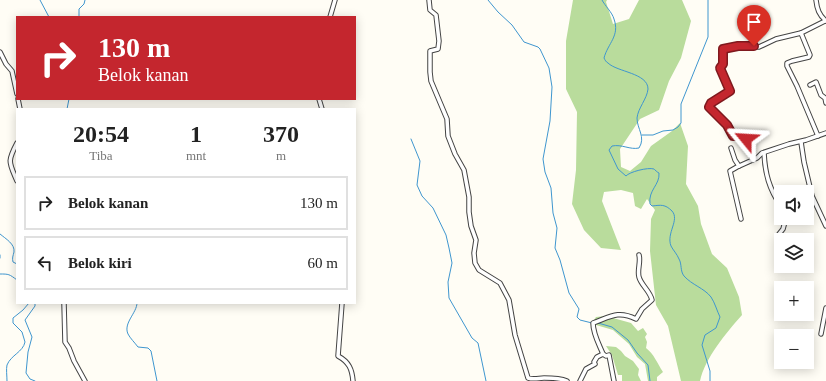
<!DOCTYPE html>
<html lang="id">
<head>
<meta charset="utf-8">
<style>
	:root { --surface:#fff; --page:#f6f6f6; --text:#222; --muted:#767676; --line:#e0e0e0 }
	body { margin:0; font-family:Georgia,serif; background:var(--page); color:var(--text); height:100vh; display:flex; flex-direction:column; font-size:15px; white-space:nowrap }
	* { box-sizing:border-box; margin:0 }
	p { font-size:13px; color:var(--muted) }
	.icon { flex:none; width:22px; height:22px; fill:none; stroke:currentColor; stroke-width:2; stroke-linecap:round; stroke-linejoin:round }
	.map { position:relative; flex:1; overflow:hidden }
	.details { position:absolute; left:16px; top:108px; width:340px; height:196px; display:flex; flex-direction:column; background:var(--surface); border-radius:0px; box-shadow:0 2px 10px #0003 }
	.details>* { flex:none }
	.banner { position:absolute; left:16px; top:16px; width:340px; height:84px; border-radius:0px; box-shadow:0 2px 10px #0003; background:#c4262e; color:#fff; overflow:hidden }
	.controls { position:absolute; left:774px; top:185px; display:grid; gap:8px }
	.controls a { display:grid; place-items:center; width:40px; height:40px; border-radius:0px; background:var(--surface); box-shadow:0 2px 10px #0003; font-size:20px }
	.pin { position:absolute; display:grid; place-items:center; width:34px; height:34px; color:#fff; margin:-41px -17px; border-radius:50% 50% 50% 0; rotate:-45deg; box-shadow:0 0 4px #0007 }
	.pin .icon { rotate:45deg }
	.me { position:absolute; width:44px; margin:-22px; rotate:297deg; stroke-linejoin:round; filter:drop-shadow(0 0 3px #0008) }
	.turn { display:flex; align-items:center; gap:14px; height:84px; padding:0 16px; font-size:18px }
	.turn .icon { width:52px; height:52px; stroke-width:2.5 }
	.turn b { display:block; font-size:28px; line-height:34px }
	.eta { display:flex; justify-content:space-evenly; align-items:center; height:68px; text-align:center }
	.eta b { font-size:24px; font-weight:700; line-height:28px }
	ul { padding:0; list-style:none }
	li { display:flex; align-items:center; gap:12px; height:54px; margin:0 8px 6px; padding:0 8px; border:2px solid var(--line); border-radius:0px }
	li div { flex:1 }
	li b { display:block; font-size:15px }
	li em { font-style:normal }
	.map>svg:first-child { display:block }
	.forest { fill:#b9dc9c }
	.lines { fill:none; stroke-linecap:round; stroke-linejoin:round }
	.stream { stroke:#3f96cf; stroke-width:1 }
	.minor-casing { stroke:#444; stroke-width:5.5 }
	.minor { stroke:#fff; stroke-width:3.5 }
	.route-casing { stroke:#7f191e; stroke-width:10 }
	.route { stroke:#c4262e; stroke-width:7 }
</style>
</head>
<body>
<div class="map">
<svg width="826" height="381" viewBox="0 0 826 381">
	<rect width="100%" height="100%" fill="#fffdf5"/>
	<g class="forest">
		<path d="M573,0h34l-1,2 7,22 16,-5 10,-19h43l9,21 -10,37 -12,23 -10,29 -19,9 -20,30 1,18 9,4 11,-9 10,-16 21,-15 8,-8 8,23 -2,38 12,22 3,18 11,30 15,14 12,29 3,18c-16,18 -37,43 -42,66h-19l-13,-55 -12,-21 -6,-54 1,-32 4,-9 -8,-11 -6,10 -6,-3 -2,-13 -12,-3 -17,2 -2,9 19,49 -20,-2 -17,-18 -12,-26 4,-34 1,-58 -11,-23v-48z"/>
		<path d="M606,316l25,7 7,8 5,-3 4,6 -2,3 2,5 -1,6c8,6 11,15 17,24l-6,5v4h-9l-3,-17 -8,-7 -8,-13 -16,-14 -17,-5 -2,-5 2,-3z"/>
		<path d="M606,346l10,1 5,4 4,5 8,5 6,8 -1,6 3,6h-19v-6h-4l-6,-20z"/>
	</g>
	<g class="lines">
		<g class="stream">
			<path d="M40,0l9,17"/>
			<path d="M488,0l10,12 14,13 12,17 14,5 2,2 9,19 3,19 -2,34 -7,38 2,13 6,16 2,25 4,15 -2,20 5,12 9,33 10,16 -2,8 3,3 12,3"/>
			<path d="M602,0c3,6 10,12 12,19 6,17 -6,24 -10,39 1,2 2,4 4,5 9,9 40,10 40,26 -1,10 -10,19 -11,29 0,11 9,19 2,30 -9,2 -17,-4 -27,-2l-3,4 9,19 8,7c3,-4 22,-9 28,-7 0,0 4,4 5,4 1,12 -11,17 -9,31l2,2c9,-1 13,-2 20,5 8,9 -6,22 -1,35 2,4 6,8 8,13 3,5 1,12 5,17 8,9 20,12 27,21 4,6 6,14 9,20l-4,11 -11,7 -3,10 8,26v10"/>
			<path d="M79,17v-8l5,-5 1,-4"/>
			<path d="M67,109l2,-10"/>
			<path d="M642,135h11l10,-4 10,-1 5,-3 3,-4v-19l27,-67v-37"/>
			<path d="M411,139l9,22 -3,24 5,11 11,12 13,27 3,13 3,15 -4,19 1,16 23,40 6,5 8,38"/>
			<path d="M0,234c6,5 15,10 14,18 -1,4 -2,6 -1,10l4,2"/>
			<path d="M0,255v3"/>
			<path d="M0,274c9,0 9,0 17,6"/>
			<path d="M35,303v3l-10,14 7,17 -4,15 -2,21 4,6 5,2"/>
			<path d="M137,303c0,10 -14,20 -9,31 2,4 7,9 10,13l10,1 3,3 6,30"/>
			<path d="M598,323l14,4 16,13 9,13 11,12 2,16"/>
			<path d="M7,381c0,-5 -1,-12 0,-16 4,-10 16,-13 18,-23l-3,-10 -9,-9v-5l10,-8 6,-7"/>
		</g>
		<g class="minor-casing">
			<g id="minor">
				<path d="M429,0l1,10 6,5 3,26 -1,8 -8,2v21l1,9 16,38 1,17 7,18 9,16 5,27v15l2,14 5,14 -2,13 1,10 4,7 21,13 9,17 6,35 13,43c6,2 11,0 16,0 8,0 16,0 23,3"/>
				<path d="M816,0c1,9 3,15 10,21"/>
				<path d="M330,17l5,-17"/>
				<path d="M801,33l9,22 -1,2 -17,4 -5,2v3l10,20 21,50"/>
				<path d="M0,52l6,12 6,7 5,23"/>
				<path d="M810,85l6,-3 5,13 4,3 1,5"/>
				<path d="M18,99l2,10"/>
				<path d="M319,99l3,10"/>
				<path d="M801,142l3,20 8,34 14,30"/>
				<path d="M17,143c-10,19 -8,19 0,38"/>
				<path d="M731,148l4,12 4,6"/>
				<path d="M764,153c1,20 5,36 17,53"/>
				<path d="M753,160l-9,-24 -3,-1 -7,2 -7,-12 -18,-18 2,-4 19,-12 -11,-23 4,-4v-15l15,-3 21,1 17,-8 25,-6 24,-12"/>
				<path d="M741,219l-11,-48 7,-4 20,-9 5,-5 27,-9 17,-4 20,-7"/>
				<path d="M779,234l4,-5 3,-11"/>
				<path d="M64,303l1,39 4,6 5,13 11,20"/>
				<path d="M342,303l-4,53c11,6 14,13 15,25"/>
				<path d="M821,334l5,-26"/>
				<path d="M603,354c-4,-10 -10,-20 -10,-31 17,-6 25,-13 43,-4l6,-10 10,-9c-2,-9 -11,-15 -13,-23 -2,-7 2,-15 0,-22"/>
				<path d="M580,381l6,-12 9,-5 -1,-2 3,-5 6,-3 3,2 3,-1 5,26"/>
			</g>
		</g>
		<use href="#minor" class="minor"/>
	</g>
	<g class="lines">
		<g class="route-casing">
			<path id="route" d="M746,139l-4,-3h-9l-6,-11 -18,-18 2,-4 19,-12 -10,-23 3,-4v-15l15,-3h16"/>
		</g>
		<use href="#route" class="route"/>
	</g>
</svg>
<div class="controls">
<a><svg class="icon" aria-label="sound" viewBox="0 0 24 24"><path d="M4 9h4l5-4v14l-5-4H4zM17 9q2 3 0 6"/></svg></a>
<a><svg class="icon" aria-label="layers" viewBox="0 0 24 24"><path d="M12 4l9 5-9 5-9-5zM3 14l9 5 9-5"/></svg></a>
<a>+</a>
<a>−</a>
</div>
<div class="pin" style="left:754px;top:46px;background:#d93025"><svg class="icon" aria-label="arrive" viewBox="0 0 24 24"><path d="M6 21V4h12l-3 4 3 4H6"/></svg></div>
<svg class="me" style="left:746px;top:139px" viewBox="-20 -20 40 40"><path d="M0-17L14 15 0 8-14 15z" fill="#c4262e" stroke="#fff" stroke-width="4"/></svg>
<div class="banner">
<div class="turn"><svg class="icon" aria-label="right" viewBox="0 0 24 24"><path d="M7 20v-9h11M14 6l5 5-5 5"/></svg><div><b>130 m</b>Belok kanan</div></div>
</div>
<section class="details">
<div class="eta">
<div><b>20:54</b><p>Tiba</p></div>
<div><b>1</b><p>mnt</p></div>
<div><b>370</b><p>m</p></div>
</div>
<ul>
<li><svg class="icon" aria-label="right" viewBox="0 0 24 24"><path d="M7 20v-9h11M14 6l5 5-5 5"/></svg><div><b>Belok kanan</b></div><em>130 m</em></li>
<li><svg class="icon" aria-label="left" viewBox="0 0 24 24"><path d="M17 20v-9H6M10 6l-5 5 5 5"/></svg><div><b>Belok kiri</b></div><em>60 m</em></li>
</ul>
</section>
</div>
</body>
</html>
